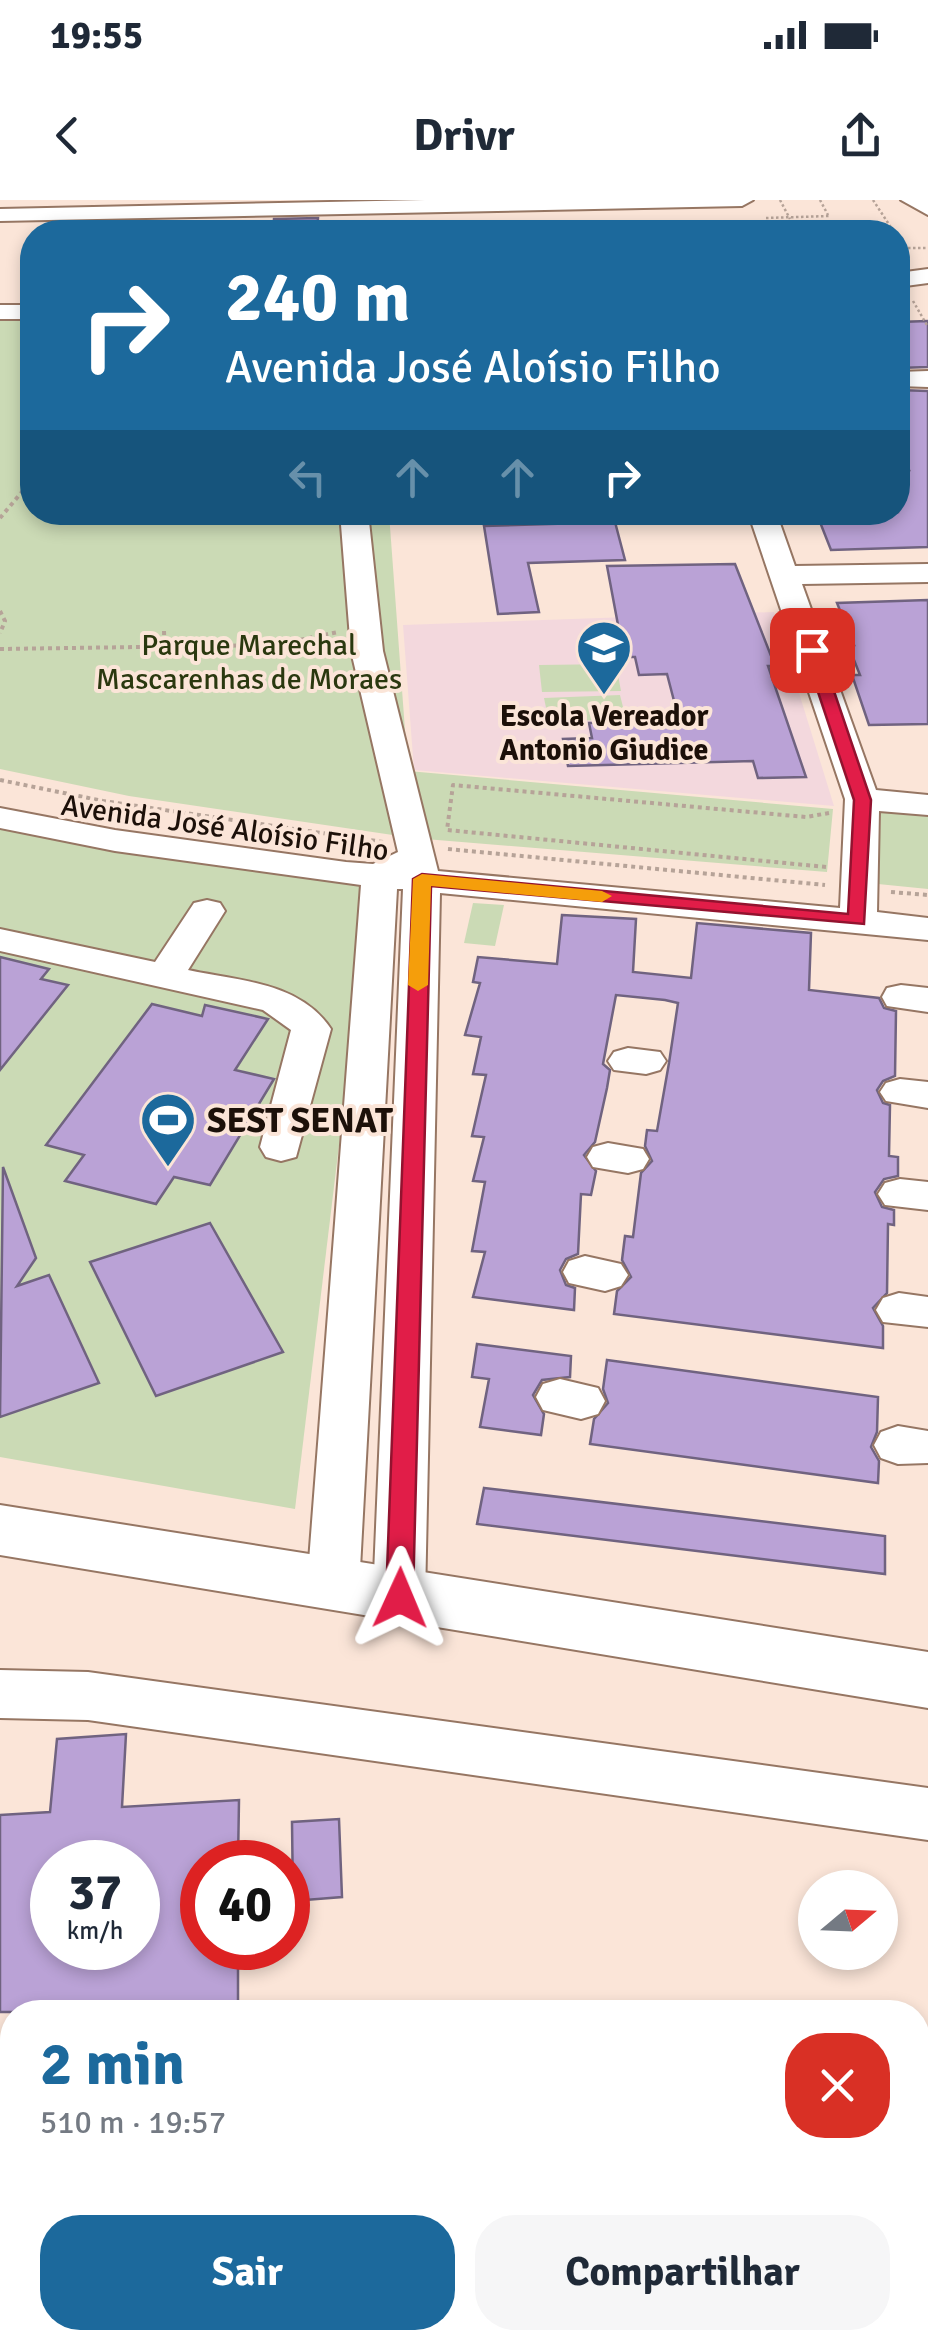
<!DOCTYPE html>
<html lang="pt">
<head>
<meta charset="utf-8">
<style>
	:root { --surface:#fff; --page:#f6f6f7; --text:#1f2937; --muted:#747a83; --accent:#1c699c }
	body { margin:0; font-family:Signika,sans-serif; background:var(--page); color:var(--text); height:100vh; display:flex; flex-direction:column; font-size:38px; white-space:nowrap }
	* { box-sizing:border-box; margin:0 }
	p { font-size:32px; color:var(--muted) }
	.icon { flex:none; width:55px; height:55px; fill:none; stroke:currentColor; stroke-width:2; stroke-linecap:round; stroke-linejoin:round }
	.map { position:relative; flex:1; overflow:hidden }
	.panel { position:absolute; left:0px; top:1800px; width:930px; height:350px; display:flex; flex-direction:column; background:var(--surface); border-radius:40px 40px 0 0; box-shadow:0 5px 15px #0003 }
	.panel>* { flex:none }
	.guide { position:absolute; left:20px; top:20px; width:890px; height:305px; border-radius:40px; box-shadow:0 5px 15px #0003; background:#1c699c; color:#fff; overflow:hidden }
	.needle { width:65px; rotate:71deg }
	.buttons { position:absolute; left:798px; top:1670px; display:grid; gap:20px }
	.buttons a { display:grid; place-items:center; width:100px; height:100px; border-radius:50%; background:var(--surface); box-shadow:0 5px 15px #0003; font-size:50px }
	.speed { position:absolute; left:30px; top:1640px; display:flex; gap:20px; font-size:50px; font-weight:700; text-align:center }
	.speed>* { display:grid; place-content:center; width:130px; height:130px; border-radius:50%; background:var(--surface); box-shadow:0 5px 15px #0003; line-height:1 }
	.speed small { font-size:25px; font-weight:400 }
	.speed .limit { border:15px solid #d22; background:#fff; color:#111 }
	.pin { position:absolute; display:grid; place-items:center; width:85px; height:85px; color:#fff; margin:-42px; border-radius:20px; box-shadow:0 5px 15px #0006 }
	.me { position:absolute; width:110px; margin:-55px; rotate:1deg; stroke-linejoin:round; filter:drop-shadow(0 0 8px #0008) }
	.turn { display:flex; align-items:center; gap:35px; height:210px; padding:0 40px; font-size:45px }
	.turn .icon { width:130px; height:130px; stroke-width:2.5 }
	.turn b { display:block; font-size:70px; line-height:85px }
	.lanes { display:flex; align-items:center; height:95px; padding:0 40px; background:#0003; justify-content:center; gap:50px; direction:ltr }
	.lanes .off { opacity:.35 }
	.round { display:grid; place-items:center; flex:none; width:105px; height:105px; border-radius:40px; background:var(--page) }
	.overview { display:flex; align-items:center; justify-content:space-between; height:170px; padding:0 40px }
	h1 { font-size:60px; font-weight:700; line-height:75px; color:var(--accent) }
	.button { display:flex; gap:20px; margin-top:auto; padding:20px 40px }
	.button a { flex:1; height:115px; border-radius:40px; background:var(--accent); color:#fff; font-size:40px; font-weight:700; line-height:115px; text-align:center }
	.button a+a { background:var(--page); color:var(--text) }
	.status { display:flex; justify-content:space-between; align-items:center; height:70px; padding:0 50px; background:var(--surface); direction:ltr }
	.status svg { height:28px; fill:currentColor }
	header { display:flex; justify-content:space-between; align-items:center; height:130px; padding:0 40px; background:var(--surface); font-size:45px; font-weight:700 }
	.map>svg:first-child { display:block }
	.education { fill:#f3d8dd }
	.green { fill:#cbdab5 }
	.building { fill:#baa2d6; stroke:#706380; stroke-width:2.5; fill-rule:evenodd }
	.lines { fill:none; stroke-linecap:round; stroke-linejoin:round }
	.minor-casing { stroke:#967663; stroke-width:4 }
	.major-casing { stroke:#967663; stroke-width:4 }
	.path-far1 { stroke:#b6a398; stroke-width:2.5; stroke-dasharray:2.5 2.5; stroke-linecap:butt }
	.path { stroke:#b6a398; stroke-width:4; stroke-dasharray:4 4; stroke-linecap:butt }
	.minor { fill:#fff; fill-rule:evenodd }
	.major { fill:#fff; fill-rule:evenodd }
	.route { fill:#e11d48; stroke:#92132f; stroke-width:2.5 }
	.slow { fill:#f59e0b }
	.labels { text-anchor:middle; dominant-baseline:central; stroke-width:8; stroke-linejoin:round; paint-order:stroke }
	.far-park-label { font-size:30px; fill:#2a380f; stroke:#fbe5d8 }
	.far-poi-label { font-size:30px; font-weight:bold; fill:#1c1009; stroke:#fbe5d8 }
	.far-street-label { font-size:30px; fill:#1c1009; stroke:#fbe5d8 }
	.poi-label { font-size:35px; font-weight:bold; fill:#1c1009; stroke:#fbe5d8; text-anchor:start }
</style>
</head>
<body>
<div class="status"><b>19:55</b><svg viewBox="0 0 49 12"><path d="M0 12V9h3v3zM5 12V6h3v6zM10 12V3h3v9zM15 12V0h3v12zM26 1h20v11H26zM47 4h2v5h-2z"/></svg></div>
<header><svg class="icon" aria-label="back" viewBox="0 0 24 24"><path d="M15 5l-7 7 7 7"/></svg>Drivr<svg class="icon" aria-label="share" viewBox="0 0 24 24"><path d="M12 15V3M7 8l5-5 5 5M5 13v7h14v-7"/></svg></header>
<div class="map">
<svg width="928" height="2150" viewBox="0 0 928 2150">
	<rect width="100%" height="100%" fill="#fbe5d8"/>
	<path class="education" d="M774,412l60,194 -420,-36 -11,-145z"/>
	<g class="green">
		<path d="M32,119v193l357,1 19,258 425,38 -6,63 -414,-34 -284,-42 -129,-27v-449z"/>
		<path d="M616,464l5,27 -79,1 -3,-27z"/>
		<path d="M620,495l6,24 -77,3 -5,-24z"/>
		<path d="M881,611l47,4v74l-50,-5z"/>
		<path d="M0,626l371,55 -76,628 -295,-52z"/>
		<path d="M473,703l31,2 -9,41 -31,-3z"/>
	</g>
	<g class="building">
		<path d="M318,18l-1,14h-44l1,-13z"/>
		<path d="M928,121v46l-30,1v-46z"/>
		<path d="M898,190l30,1v156l-97,3 -15,-38h82v-42h11l-11,-23z"/>
		<path d="M615,322l10,38 -97,3 11,49 -41,2 -14,-88z"/>
		<path d="M735,364l40,102h-7l38,111 -48,1 -5,-17 -185,5 -5,-27 29,-1 -3,-15 90,-3 -12,-46 -28,1 -4,-18h-11l-17,-91z"/>
		<path d="M928,400v124l-59,1 -17,-50h8l-12,-30h6l-17,-42z"/>
		<path d="M562,715l74,4 -3,53 58,6 6,-55 114,10 -2,57 70,8 5,10 12,3 -1,65 -12,5 -6,9 6,13 7,2 -1,51 9,1v19l-14,3 -9,13 7,15 12,3v15l-6,-1 -1,69 -14,15 10,18v22l-269,-34 3,-23 14,-14 -9,-17 3,-24 8,1 8,-64 11,-12 -7,-15 2,-16 10,1 12,-68 9,-60 -13,-3 -49,-5 -13,69 7,6 -3,18 -12,54 -11,13 12,16 -5,24 -10,-1 -3,60 -12,5 -6,11 6,15 9,3 -1,22 -101,-13 12,-45 -13,-1 13,-69 -12,-1 11,-44 -12,-1 14,-61 -13,-1 8,-37 -16,-2 15,-52 -7,-1 5,-25 79,7z"/>
		<path d="M0,757l49,12 -8,10 27,6 -68,85z"/>
		<path d="M152,804l50,12 3,-11 63,14 -33,51 39,9 -64,106 -36,-8 -18,27 -91,-23 19,-26 -38,-10z"/>
		<path d="M3,967l33,91 -19,28 32,-11 50,108 -99,34z"/>
		<path d="M210,1023l73,129 -127,44 -66,-134z"/>
		<path d="M477,1144l94,12 -1,21 -28,3 -9,15 11,19 -3,21 -61,-8 9,-48 -17,-2z"/>
		<path d="M607,1160l271,37 -1,35 -6,15 8,14 -1,22 -288,-39 4,-25 14,-16 -5,-14z"/>
		<path d="M484,1288l401,48v38l-408,-50z"/>
		<path d="M126,1534l-4,73 117,-7 -1,62h-36v86h36v64h-238v-197l50,-3 7,-73zM52,1662h86v86h-86z"/>
		<path d="M339,1619l3,78 -49,4 -1,-79z"/>
	</g>
	<g class="lines">
		<g class="minor-casing">
			<g id="minor">
				<path d="M425,0h328l-11,6 -742,15v-12z"/>
				<path d="M901,0h27v15z"/>
				<path d="M928,69v14l-30,4v-14z"/>
				<rect x="0" y="105" width="32" height="14"/>
				<path d="M928,171v16l-30,-1v-14z"/>
				<path d="M340,312h28l15,139 55,220 402,37 5,-109 -97,-287h28l19,54 133,-2v18l-126,2 74,206 52,5v20l-49,-4 -2,101 51,6v22l-488,-47 -15,705 -8,15 -18,7 -18,-7 -8,-15 30,-709h-6l-38,698 -8,15 -18,7 -18,-7 -8,-15 54,-702 -246,-34 -115,-23v-20l115,22 231,32 27,2 25,-12 -47,-201z"/>
				<path d="M207,700l13,3 5,8 -37,59c51,11 112,12 143,59l-35,128 -15,4 -15,-4 -6,-10 31,-117 -28,-20 -263,-59v-22l155,33 39,-59z"/>
				<path d="M901,785l27,3v24l-41,-6 -5,-9 5,-9z"/>
				<path d="M628,848l32,4 6,9 -6,9 -14,4 -32,-4 -6,-9 6,-9z"/>
				<path d="M900,879l28,3v26l-42,-7 -6,-9 6,-9z"/>
				<path d="M608,943l35,6 6,10 -6,10 -15,4 -35,-6 -6,-10 6,-10z"/>
				<path d="M900,979l28,3v28l-43,-5 -7,-11 7,-11z"/>
				<path d="M585,1056l36,8 7,11 -7,11 -16,5 -36,-8 -6,-11 6,-11z"/>
				<path d="M899,1093l29,4v30l-45,-5 -7,-12 7,-12z"/>
				<path d="M560,1179l38,9 7,13 -7,13 -17,5 -38,-9 -7,-13 7,-13z"/>
				<path d="M898,1226l30,5v32l-30,1 -17,-6 -7,-13 7,-13z"/>
				<path d="M0,1470l88,2 840,116v52l-840,-120 -88,-2z"/>
			</g>
		</g>
		<g class="major-casing">
			<path id="major" d="M0,1305l928,147v56l-928,-153z"/>
		</g>
		<g class="path-far1">
			<path d="M780,0l10,19"/>
			<path d="M820,0l8,15"/>
			<path d="M873,0l21,32"/>
			<path d="M766,18l63,-2"/>
			<path d="M898,39l11,19"/>
			<path d="M903,48h25"/>
			<path d="M913,101l15,26"/>
		</g>
		<g class="path">
			<path d="M0,318l32,-38"/>
			<path d="M0,411l5,10 -5,12"/>
			<path d="M164,431l1,32"/>
			<path d="M285,443l53,-11"/>
			<path d="M0,449l277,-4 62,4"/>
			<path d="M0,580l103,21 280,41"/>
			<path d="M448,649l377,36"/>
			<path d="M826,667l-379,-37 6,-45 353,32 23,-4"/>
			<path d="M891,692l37,3"/>
		</g>
		<use href="#minor" class="minor"/>
		<use href="#major" class="major"/>
	</g>
	<path class="route" d="M812,445l8,5 51,150 -7,124 -433,-38 -18,712 -4,8h-19l-4,-8 27,-719 9,-5 426,40 6,-114 -50,-150z"/>
	<path class="slow" d="M422,674l180,17 10,5 -10,6 -171,-16 -3,99 -10,6 -10,-6 5,-106z"/>
	<defs>
		<g id="school-pin" transform="scale(2.875)"><path d="M0 17L-7.5 6A9.5 9.5 0 1 1 7.5 6Z" fill="#1c699c" stroke="#fbe5d8"/><path d="M0-5L7-2L0 1L-7-2ZM-4 1L0 2.5L4 1V4Q0 6-4 4Z" fill="#fff"/></g>
		<g id="stadium-pin" transform="scale(2.875)"><path d="M0 17L-7.5 6A9.5 9.5 0 1 1 7.5 6Z" fill="#1c699c" stroke="#fbe5d8"/><path d="M0-5a6.5 5 0 1 0 0 10a6.5 5 0 1 0 0-10ZM-3.5-1.8h7v3.6h-7Z" fill="#fff"/></g>
	</defs>
	<g fill-rule="evenodd">
		<use href="#school-pin" x="604" y="448"/>
		<use href="#stadium-pin" x="168" y="920"/>
	</g>
	<g class="labels">
		<g class="far-park-label">
			<text x="249" y="445">Parque Marechal<tspan x="249" dy="34">Mascarenhas de Moraes</tspan></text>
		</g>
		<g class="far-poi-label">
			<text x="604" y="516">Escola Vereador<tspan x="604" dy="34">Antonio Giudice</tspan></text>
		</g>
		<g class="far-street-label">
			<text transform="translate(225 628) rotate(8)">Avenida José Aloísio Filho</text>
		</g>
		<g class="poi-label">
			<text x="207" y="920">SEST SENAT</text>
		</g>
	</g>
</svg>
<div class="buttons">
<a><svg class="needle" viewBox="-14 -14 28 28"><path d="M0-13l5 13h-10z" fill="#e53935"/><path d="M0 13l5-13h-10z" fill="#747a83"/></svg></a>
</div>
<div class="speed"><div>37<small>km/h</small></div><div class="limit">40</div></div>
<div class="pin" style="left:812px;top:450px;background:#d93025"><svg class="icon" aria-label="arrive" viewBox="0 0 24 24"><path d="M6 21V4h12l-3 4 3 4H6"/></svg></div>
<svg class="me" style="left:400px;top:1398px" viewBox="-20 -20 40 40"><path d="M0-17L14 15 0 8-14 15z" fill="#e11d48" stroke="#fff" stroke-width="4"/></svg>
<div class="guide">
<div class="turn"><svg class="icon" aria-label="right" viewBox="0 0 24 24"><path d="M7 20v-9h11M14 6l5 5-5 5"/></svg><div><b>240 m</b>Avenida José Aloísio Filho</div></div>
<div class="lanes"><svg class="icon off" aria-label="left" viewBox="0 0 24 24"><path d="M17 20v-9H6M10 6l-5 5 5 5"/></svg><svg class="icon off" aria-label="ahead" viewBox="0 0 24 24"><path d="M12 20V5M6 11l6-6 6 6"/></svg><svg class="icon off" aria-label="ahead" viewBox="0 0 24 24"><path d="M12 20V5M6 11l6-6 6 6"/></svg><svg class="icon" aria-label="right" viewBox="0 0 24 24"><path d="M7 20v-9h11M14 6l5 5-5 5"/></svg></div>
</div>
<section class="panel">
<div class="overview"><div><h1>2 min</h1><p>510 m · 19:57</p></div><a class="round" style="background:#d93025;color:#fff"><svg class="icon" aria-label="close" viewBox="0 0 24 24"><path d="M6 6l12 12M18 6L6 18"/></svg></a></div>
<div class="button"><a>Sair</a><a>Compartilhar</a></div>
</section>
</div>
</body>
</html>
